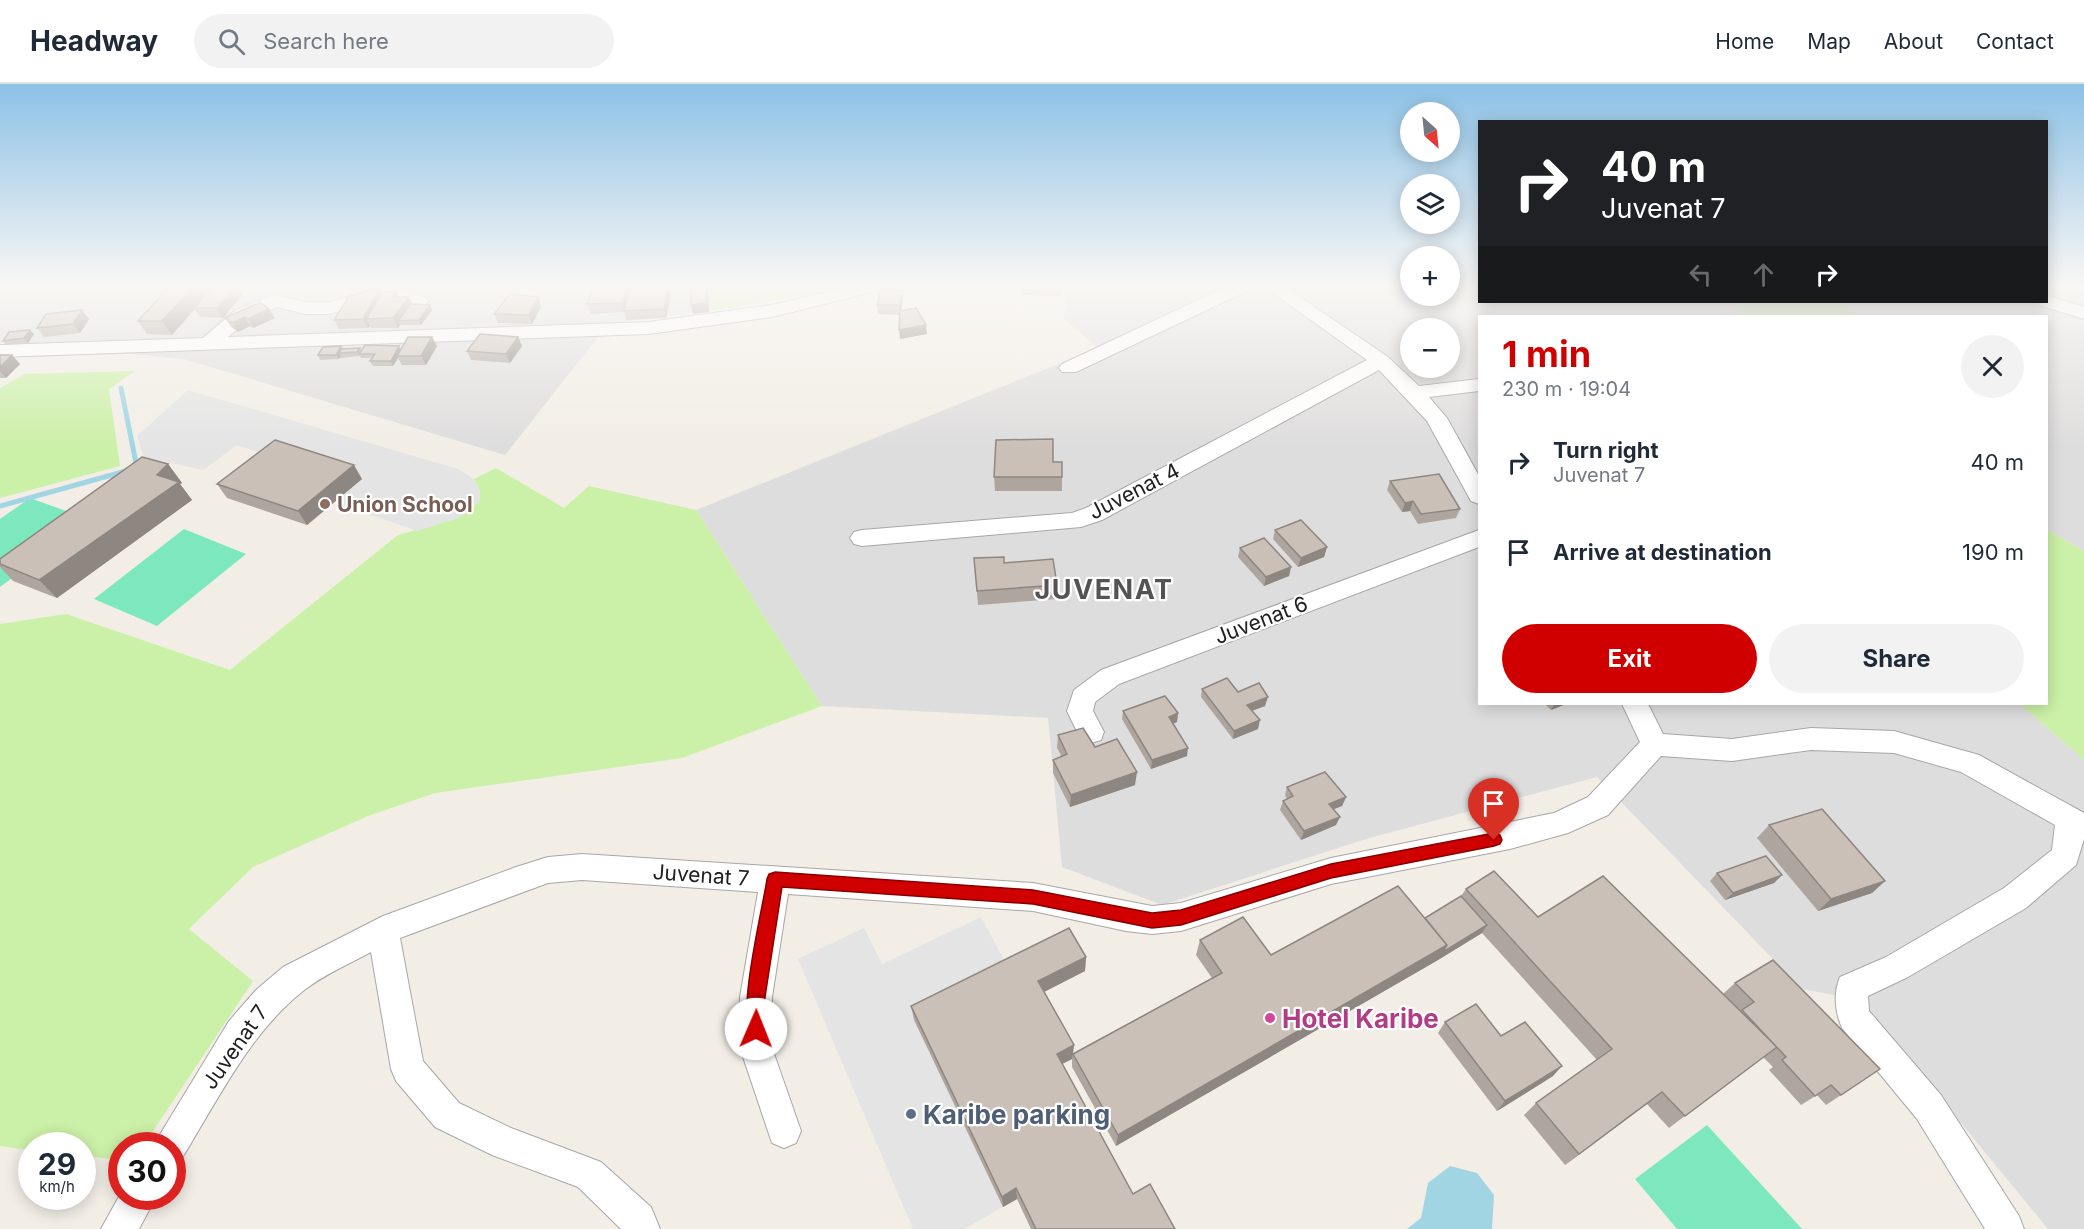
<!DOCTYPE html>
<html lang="en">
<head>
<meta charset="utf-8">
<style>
	:root { --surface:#fff; --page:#f2f2f3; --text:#1f2937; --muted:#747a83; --line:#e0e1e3; --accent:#d00001 }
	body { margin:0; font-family:Inter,sans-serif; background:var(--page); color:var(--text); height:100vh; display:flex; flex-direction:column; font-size:22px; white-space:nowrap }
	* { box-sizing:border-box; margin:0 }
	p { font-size:20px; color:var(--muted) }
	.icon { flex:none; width:33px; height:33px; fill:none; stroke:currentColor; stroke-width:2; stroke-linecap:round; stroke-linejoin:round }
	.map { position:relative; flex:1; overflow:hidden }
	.side { position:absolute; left:1478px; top:231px; width:570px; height:390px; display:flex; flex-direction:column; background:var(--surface); border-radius:0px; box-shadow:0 3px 15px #0003 }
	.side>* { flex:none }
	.guide { position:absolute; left:1478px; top:36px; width:570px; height:183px; border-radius:0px; box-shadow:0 3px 15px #0003; background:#202124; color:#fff; overflow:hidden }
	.needle { width:39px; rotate:153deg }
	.tools { position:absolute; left:1400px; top:18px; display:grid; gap:12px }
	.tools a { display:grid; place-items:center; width:60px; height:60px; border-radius:50%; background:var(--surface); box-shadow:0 3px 15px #0003; font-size:30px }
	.speed { position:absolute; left:18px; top:1048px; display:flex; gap:12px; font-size:30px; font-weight:700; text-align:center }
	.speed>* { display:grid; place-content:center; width:78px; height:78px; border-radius:50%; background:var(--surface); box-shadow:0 3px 15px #0003; line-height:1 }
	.speed small { font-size:15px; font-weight:400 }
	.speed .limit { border:9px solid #d22; background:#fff; color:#111 }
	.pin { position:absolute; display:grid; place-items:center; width:51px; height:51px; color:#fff; margin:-62px -26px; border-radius:50% 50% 50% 0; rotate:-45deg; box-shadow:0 0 6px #0007 }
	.pin .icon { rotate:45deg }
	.me { position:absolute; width:66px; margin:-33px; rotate:1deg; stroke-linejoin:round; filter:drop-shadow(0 0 4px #0008) }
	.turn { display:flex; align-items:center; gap:21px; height:126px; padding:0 24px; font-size:27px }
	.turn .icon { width:78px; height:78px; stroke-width:2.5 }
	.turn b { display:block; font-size:42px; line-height:51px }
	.lanes { display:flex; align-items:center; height:57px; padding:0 24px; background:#0003; justify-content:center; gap:30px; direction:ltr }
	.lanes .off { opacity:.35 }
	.round { display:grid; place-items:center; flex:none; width:63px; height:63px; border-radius:32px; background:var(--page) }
	.head { display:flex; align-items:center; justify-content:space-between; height:102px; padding:0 24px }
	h1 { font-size:36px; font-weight:700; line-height:45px; color:var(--accent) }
	.primary-button { display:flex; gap:12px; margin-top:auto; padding:12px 24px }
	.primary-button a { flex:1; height:69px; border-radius:36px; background:var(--accent); color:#fff; font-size:24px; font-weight:700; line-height:69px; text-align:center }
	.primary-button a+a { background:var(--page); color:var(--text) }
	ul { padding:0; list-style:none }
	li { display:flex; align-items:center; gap:18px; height:90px; padding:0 24px }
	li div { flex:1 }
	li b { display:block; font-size:22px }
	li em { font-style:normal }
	header { display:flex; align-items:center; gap:36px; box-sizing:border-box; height:84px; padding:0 30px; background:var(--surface); border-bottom:2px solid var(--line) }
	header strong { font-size:28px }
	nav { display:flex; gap:33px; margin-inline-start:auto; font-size:21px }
	.search { width:420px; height:54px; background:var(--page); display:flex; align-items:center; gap:15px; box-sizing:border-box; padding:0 21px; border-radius:33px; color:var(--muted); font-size:22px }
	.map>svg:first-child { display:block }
	.residential { fill:#dedddd; fill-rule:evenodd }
	.grass { fill:#cbf0a7 }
	.pitch { fill:#7de8be }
	.parking { fill:#e4e4e4 }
	.water { fill:#a2d5e3 }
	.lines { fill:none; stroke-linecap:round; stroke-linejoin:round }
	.stream { stroke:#a2d5e3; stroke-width:5 }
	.minor-casing { stroke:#a7a7a7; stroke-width:2 }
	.minor { fill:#fff; fill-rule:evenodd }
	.wall { fill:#aea59e }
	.shaded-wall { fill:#8d8681 }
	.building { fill:#cac0b8; stroke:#8d8681; stroke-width:1.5 }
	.route { fill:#d00001; stroke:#870001; stroke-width:1.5 }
	.education-dot { fill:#8d6e63; stroke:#fff; stroke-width:2 }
	.hotel-dot { fill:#d1479c; stroke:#fff; stroke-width:2 }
	.service-dot { fill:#5c6f8a; stroke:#fff; stroke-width:2 }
	.labels { text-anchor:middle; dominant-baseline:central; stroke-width:4.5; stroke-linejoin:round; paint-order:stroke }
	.street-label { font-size:21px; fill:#202020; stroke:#fff }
	.education-label { font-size:21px; font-weight:bold; fill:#785e54; stroke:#fff; text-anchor:start }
	.near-hotel-label { font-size:26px; font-weight:bold; fill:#b23c85; stroke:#fff; text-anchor:start }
	.near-service-label { font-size:26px; font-weight:bold; fill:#4e5e75; stroke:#fff; text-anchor:start }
	.district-label { font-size:27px; font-weight:bold; letter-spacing:1.5px; fill:#535353; stroke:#fff }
</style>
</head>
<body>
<header>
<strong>Headway</strong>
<div class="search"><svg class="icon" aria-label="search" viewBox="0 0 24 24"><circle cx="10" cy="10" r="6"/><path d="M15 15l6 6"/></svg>Search here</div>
<nav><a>Home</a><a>Map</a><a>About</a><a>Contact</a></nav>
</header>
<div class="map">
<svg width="2084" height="1145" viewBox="0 0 2084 1145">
	<rect width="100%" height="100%" fill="#f2eee6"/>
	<g class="residential">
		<path d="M0,202h713l-2,25 -102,12 -104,132 -321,-96 -184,-17z"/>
		<path d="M1067,202h343v10h39v-10h30v16h258l5,14h-263v388h541l64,56v469h-36l-188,-229 -58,-11 -205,-212 -231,62 -204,66 -100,-38 -14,-149 -226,-12 -126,-196 402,-162 -34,-29zM1410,244h39v40h-39z"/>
		<path d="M2046,202h38v265l-38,-22v-213h-190l-10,-14h200z"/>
	</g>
	<g class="grass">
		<path d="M713,202h147l-149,25z"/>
		<path d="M1737,218h109l10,14h-114z"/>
		<path d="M135,287l-26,18 11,77 -120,32v-110l25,-14z"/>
		<path d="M496,384l68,40 25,-22 107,24 126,196 -140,52 -247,35 -67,23 -115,51 -64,62 64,52 -110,165h-21l-1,14 -38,-4 -1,-10h-50l-1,4 -31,-4v-522l66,-10 164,56 168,-135 60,-17 21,-16 1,-11 -6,-12z"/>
		<path d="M2046,445l38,22v209l-64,-56h26z"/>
	</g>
	<g class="pitch">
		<path d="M30,414l61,22 -91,67v-68z"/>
		<path d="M184,445l62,25 -89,72 -63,-27z"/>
		<path d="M1707,1041l95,104h-125l-42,-50z"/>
	</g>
	<g class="parking">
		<path d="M188,306l270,79 16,10 6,12 -1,11 -21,16 -41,13 -82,-29 27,-23 -84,-20 -41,-14 -34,25 -59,-13 -7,-21z"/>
		<path d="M981,833l29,54 -96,49 89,187 -39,22h-51l-115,-270 66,-31 18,36z"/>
	</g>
	<path class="water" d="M1450,1082l27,7 17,22 -2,34h-85l14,-11 7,-35z"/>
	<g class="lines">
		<g class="stream">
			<path d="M205,253l20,-18 50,-33"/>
			<path d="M121,304l16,80"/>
			<path d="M0,422l126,-35"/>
		</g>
		<g class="minor-casing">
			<g id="minor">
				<path d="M392,202l34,12 2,4 -9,6 -28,-11 -62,17h-24l-28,-7 -27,11 -22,19 421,-15 123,-17 80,-19h30l-2,4 -108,27 -123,17 -649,23v-12l203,-7 33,-28 32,-13 7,-2 30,7h24z"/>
				<path d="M1228,202h23l-2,4 -173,82h-14l-3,-4 3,-4z"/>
				<path d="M1263,202h21l104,71 31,29 60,-7v12l-50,6 18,21 32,58v28l-8,-3 -44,-80 -48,-51 -277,150 -21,7 -219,19 -8,-2 -4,-6 4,-6 8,-2 210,-17 14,-5 281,-148z"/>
				<path d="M2046,211l38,12v12l-45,-14 -2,-3h9z"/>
				<path d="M1479,446v17l-360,137 -24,18 -2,9 11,21 -3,8 -10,3 -10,-3 -14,-29 7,-21 27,-20z"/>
				<path d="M1622,620h26l15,30 69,5 79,-11 83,3 85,24 105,58v26l-8,26 -50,43 -118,69 -40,19 1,15 72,84 78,121 5,13h-39l-68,-110 -75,-91c-7,-16 -9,-35 -2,-51l46,-20 118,-69 48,-38 3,-25 -94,-53 -67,-19 -83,-3 -79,11 -71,-5 -53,59 -40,18 -58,16 -179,35 -150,47 -29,3 -26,-3 -93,-20 -245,-17 -16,103 -1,48 30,86 -5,12 -12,5 -12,-5 -33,-98 1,-48 18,-105 -176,-12 -34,3 -148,55 23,123 36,42 52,25 90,34 50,45 9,22h-39l-43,-42 -86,-32 -57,-28 -39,-46 -5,-12 -20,-117c-22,12 -48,23 -68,39 -54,43 -85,109 -121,167l-10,4v-16h-19l76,-125 27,-31 27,-23 100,-51 133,-49 32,-10 34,-3 451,29 119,23 29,-3 150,-45 223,-45 34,-16 52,-55z"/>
				<path d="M122,1107v6h34l-17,32h-38z"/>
			</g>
		</g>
		<use href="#minor" class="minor"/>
	</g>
	<g class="wall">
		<path d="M593,202h39v1l39,7 -5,24 -39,2 -3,-8 -33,2 -4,-10z"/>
		<path d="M1022,202h40l-1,10 -39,-1z"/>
		<path d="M1084,202h20v2l-18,1z"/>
		<path d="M396,207l3,6h10l3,7 18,1 2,5 -11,15h-21l-2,3h-27l-1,-2 -2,2 -29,1 -5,-9 48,-27z"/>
		<path d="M243,210l-20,24 -23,-1 -6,-8 -22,26 -25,-1 -9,-13z"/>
		<path d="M538,213l3,10 -9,17 -34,-1 -4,-9z"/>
		<path d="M903,216l-2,11 26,23 -27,5v-24l-22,-1 -1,-9z"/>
		<path d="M269,225l6,9 -22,10 -3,-2 -12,6 -7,-5 -6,-9z"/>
		<path d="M89,235l-9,14 -36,4 -7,-9z"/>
		<path d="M34,250l-6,9 -22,2 -3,-4z"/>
		<path d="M432,253l5,9 -11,19h-24l-4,-7 -5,8h-20l-3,-5 2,-3h-11l-1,-2 -19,2v-2l-2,3 -19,1 -2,-5 23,-9 2,3 17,-1 1,2 40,-1z"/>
		<path d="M518,253l4,9 -12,17 -39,-3 -4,-9z"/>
		<path d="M0,271l20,9 -14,14h-6z"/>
		<path d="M1053,378h9v29h-67l-1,-14z"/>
		<path d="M168,380l14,19 -2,1 12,16 -135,98 -44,-17 -13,-14v-8z"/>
		<path d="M362,395l-55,46 -80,-27 -10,-14z"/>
		<path d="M1390,397l70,28 -4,9 -38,6 -8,-13 -8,1 -15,-22z"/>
		<path d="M1275,446l52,17 -3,10 -26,10 -25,-28z"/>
		<path d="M1240,464l51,19 -2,9 -25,10 -26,-29z"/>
		<path d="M974,474l30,5 53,22 -1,14 -78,6z"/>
		<path d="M1202,605l36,3 27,14 -13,5 6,18 -25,10 -32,-42z"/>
		<path d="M1545,620h21l-15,6z"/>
		<path d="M1123,627l55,2 -1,9 -4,2 14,32 -36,13 -29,-50z"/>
		<path d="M1058,651l37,12 40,38 -65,22 -17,-34v-13l9,-3 -5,-9z"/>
		<path d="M1287,703l59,10 -4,9 -8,3 2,16 -35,15 -21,-30 3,-9 4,-2 -2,-4z"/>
		<path d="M1769,741l116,56 -13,12 -54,18 -61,-73z"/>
		<path d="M1717,789l65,2 -8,8 -49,17 -15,-19z"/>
		<path d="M1466,805l72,28 185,77 12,-11 145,86 -54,36 -9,-10 -16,10 -32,-35 4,-3 -10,-10 -94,71 -22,-24 -82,61 -41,-50 12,-12 61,-43 -115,-127 -44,27 -322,186 -44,-79v-8l-10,5 71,130 42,35h-144l-14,-30 -14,8 -89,-187 -3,-14 175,-49 -1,14 -41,21 30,53 -1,8 139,-75 -16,-23 4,-15 71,15 154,-37 36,-22z"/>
		<path d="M1445,938l56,14 52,40 -56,35 -59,-78z"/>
	</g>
	<g class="shaded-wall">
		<path d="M194,202h21l-43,49 -10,-14z"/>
		<path d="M237,202l6,8 -20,24 -6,-10z"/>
		<path d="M627,202h5l-7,26 -3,-9z"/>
		<path d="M668,202l3,8 -5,24 -2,-9z"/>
		<path d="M706,202h1l1,2 1,24 -16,2 -2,-9z"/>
		<path d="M380,204l4,9 -18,22 4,7 -2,2 -5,-9z"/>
		<path d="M396,207l5,9 -8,-3z"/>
		<path d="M903,207v9l-3,15 -1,-10z"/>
		<path d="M409,213l4,10 -15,14 2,4 -2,3 -5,-10z"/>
		<path d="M538,213l3,10 -9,17 -3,-9z"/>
		<path d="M430,221l2,5 -11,15 -2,-5z"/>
		<path d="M269,225l6,9 -22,10 -5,-9z"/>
		<path d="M82,226l7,9 -9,14 -7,-9z"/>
		<path d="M245,233l5,9 -12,6 -6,-9z"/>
		<path d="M926,241l1,9 -27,5 -1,-9z"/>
		<path d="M30,246l4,4 -6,9 -4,-5z"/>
		<path d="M432,253l5,9 -11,19 -5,-9z"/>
		<path d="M518,253l4,9 -12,17 -4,-9z"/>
		<path d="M341,262l3,5 -5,2 2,3 -2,3 -3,-4z"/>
		<path d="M399,262l3,5 -5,5 1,2 -5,8 -2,-5z"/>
		<path d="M12,271l8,9 -14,14 -6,-7v-4z"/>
		<path d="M168,380l14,19 -2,1 12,16 -135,98 -18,-18z"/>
		<path d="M354,381l8,14 -55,46 -9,-14z"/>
		<path d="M1413,417l-3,10 -8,1 3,-9z"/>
		<path d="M1327,463l-3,10 -26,10 3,-9z"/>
		<path d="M1291,483l-2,9 -25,10 2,-9z"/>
		<path d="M1268,613l-3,9 -20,7 2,-8z"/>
		<path d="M1555,620h11l-15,6z"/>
		<path d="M1178,629l-1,9 -10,4 2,-9z"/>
		<path d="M1260,636l-2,9 -25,10 1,-8z"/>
		<path d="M1188,664l-1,8 -36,13 1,-9z"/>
		<path d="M1137,688l-2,13 -65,22 1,-12z"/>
		<path d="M1346,713l-4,9 -16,6 3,-8z"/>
		<path d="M1340,733l-4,8 -35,15 3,-9z"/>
		<path d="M1782,791l-8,8 -49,17 8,-7z"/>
		<path d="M1885,797l-13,12 -54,18 13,-12z"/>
		<path d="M1487,841l-5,8 -44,27 -322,186 2,-11 329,-190z"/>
		<path d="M1086,873l-1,14 -47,24v-14z"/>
		<path d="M1074,961l-2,14 -16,8 1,-13z"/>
		<path d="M1562,982l-9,10 -56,35 8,-10z"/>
		<path d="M1662,1008l-15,12 -82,61 14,-11z"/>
		<path d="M1016,1104l1,11 -14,8 -1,-10z"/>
	</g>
	<g class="building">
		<path d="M170,202h24l-32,35h-24z"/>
		<path d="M213,202h24l-20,22h-23z"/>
		<path d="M593,202h34l-5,17 -35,1z"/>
		<path d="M658,202h10l-4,23 -40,2 6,-24z"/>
		<path d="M691,202h15v17l-15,2z"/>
		<path d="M1022,202h40l-1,1z"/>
		<path d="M380,204l-17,31 -29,1 15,-24z"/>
		<path d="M881,206l22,1 -4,14h-22z"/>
		<path d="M396,207l-3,6h16l-16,21 -27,1 17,-27z"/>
		<path d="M510,210l28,3 -9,18 -35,-1z"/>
		<path d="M260,218l9,7 -21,10 -3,-2 -13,6 -7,-5z"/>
		<path d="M411,220l19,1 -11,15 -21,1z"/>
		<path d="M916,224l10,17 -27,5 1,-19z"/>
		<path d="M82,226l-9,14 -36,4 9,-14z"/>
		<path d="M30,246l-6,8 -21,3 6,-9z"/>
		<path d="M480,250l38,3 -12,17 -39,-3z"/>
		<path d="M408,253h24l-11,19h-24z"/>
		<path d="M365,261l34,1 -8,15h-21l5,-7h-16z"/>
		<path d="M341,262l-5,9h-18l5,-8z"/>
		<path d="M360,264l-3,4 -18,1 2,-4z"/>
		<path d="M0,271h12l-12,12z"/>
		<path d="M1053,355v23h9v15h-68l2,-37z"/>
		<path d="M275,356l79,25 -56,46 -81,-27z"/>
		<path d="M142,373l26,7 -11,11 22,7 -140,98 -39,-16v-5z"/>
		<path d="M1439,390l21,35 -39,5 -8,-13 -8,2 -15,-22z"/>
		<path d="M1301,436l26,27 -26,11 -26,-28z"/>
		<path d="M1264,454l27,29 -25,10 -26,-29z"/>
		<path d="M1004,473v6l49,-4 4,26 -80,6 -3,-33z"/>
		<path d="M1227,594l11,14 21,-9 9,14 -21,8 13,15 -26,11 -32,-42z"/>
		<path d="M1165,612l13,17 -9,4 19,31 -36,12 -29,-49z"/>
		<path d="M1083,644l12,19 22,-8 20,33 -66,23 -18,-35 14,-6 -9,-19z"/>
		<path d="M1325,688l21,25 -17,7 11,13 -36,14 -21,-30 10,-5 -6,-9z"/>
		<path d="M1822,725l63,72 -54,18 -62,-74z"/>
		<path d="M1766,772l16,19 -49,18 -16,-20z"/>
		<path d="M1494,787l44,46 65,-41 174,171 -92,69 -23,-24 -83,62 -43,-51 76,-54 -146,-160z"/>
		<path d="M1398,802l49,59 -329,190 -45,-81 149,-81 -22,-33 43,-23 28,38z"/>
		<path d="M1461,812l26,29 -44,27 4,-7 -22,-27z"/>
		<path d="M1069,844l17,29 -48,24 36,64 -17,9 76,140 17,-10 25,45h-139l-20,-41 -14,9 -91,-191z"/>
		<path d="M1773,876l107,109 -39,26 -10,-10 -16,11 -33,-36 4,-3 -44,-47 12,-8 -19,-19z"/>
		<path d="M1476,920l25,32 24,-14 37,44 -57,35 -60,-79z"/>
	</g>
	<linearGradient id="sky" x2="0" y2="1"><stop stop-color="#8cc1e6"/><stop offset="0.56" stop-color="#f9f7f4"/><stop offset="1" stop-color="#f9f7f4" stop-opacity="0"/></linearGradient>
	<rect width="2084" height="362" fill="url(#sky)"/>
	<path class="route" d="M1494,749l6,2 2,5 -2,4 -6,2 -163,32 -150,47 -29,3 -119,-24 -251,-17 -17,110 -3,38 -6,3 -6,-3c-12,-27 12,-123 17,-156l2,-5 6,-2 258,18 119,23 29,-3 150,-46z"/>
	<circle class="education-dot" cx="325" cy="420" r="6"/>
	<circle class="hotel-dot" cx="1270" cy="934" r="6"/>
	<circle class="service-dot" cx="911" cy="1030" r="6"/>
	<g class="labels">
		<g class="street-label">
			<text transform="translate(1134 407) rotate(-27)">Juvenat 4</text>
			<text transform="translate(1261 536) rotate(-21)">Juvenat 6</text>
			<text transform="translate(701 791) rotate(4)">Juvenat 7</text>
			<text transform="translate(235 963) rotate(-55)">Juvenat 7</text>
		</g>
		<g class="education-label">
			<text x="337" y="420">Union School</text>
		</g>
		<g class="near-hotel-label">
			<text x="1282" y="934">Hotel Karibe</text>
		</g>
		<g class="near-service-label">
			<text x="923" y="1030">Karibe parking</text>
		</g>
		<g class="district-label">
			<text x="1104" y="505">JUVENAT</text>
		</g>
	</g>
</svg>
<div class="tools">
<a><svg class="needle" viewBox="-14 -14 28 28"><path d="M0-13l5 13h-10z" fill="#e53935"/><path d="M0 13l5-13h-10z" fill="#747a83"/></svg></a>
<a><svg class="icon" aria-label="layers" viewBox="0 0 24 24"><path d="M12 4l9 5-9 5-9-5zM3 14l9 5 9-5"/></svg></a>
<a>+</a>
<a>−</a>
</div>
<div class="speed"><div>29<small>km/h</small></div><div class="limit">30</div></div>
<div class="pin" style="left:1494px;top:756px;background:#d93025"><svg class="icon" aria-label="arrive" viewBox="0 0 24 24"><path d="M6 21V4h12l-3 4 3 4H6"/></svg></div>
<svg class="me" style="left:756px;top:945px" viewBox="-20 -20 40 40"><circle r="19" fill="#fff"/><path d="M0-13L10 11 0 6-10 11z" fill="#d00001"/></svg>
<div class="guide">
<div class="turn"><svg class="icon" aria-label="right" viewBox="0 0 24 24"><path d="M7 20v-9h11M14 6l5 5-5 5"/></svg><div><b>40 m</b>Juvenat 7</div></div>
<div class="lanes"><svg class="icon off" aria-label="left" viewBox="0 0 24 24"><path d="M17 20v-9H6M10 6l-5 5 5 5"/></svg><svg class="icon off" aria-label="ahead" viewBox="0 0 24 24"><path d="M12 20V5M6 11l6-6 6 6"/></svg><svg class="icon" aria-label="right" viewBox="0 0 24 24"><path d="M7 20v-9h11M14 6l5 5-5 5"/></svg></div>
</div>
<section class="side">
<div class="head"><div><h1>1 min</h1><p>230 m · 19:04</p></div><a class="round"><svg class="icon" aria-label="close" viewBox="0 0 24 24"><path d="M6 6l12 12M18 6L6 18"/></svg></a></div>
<ul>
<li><svg class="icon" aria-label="right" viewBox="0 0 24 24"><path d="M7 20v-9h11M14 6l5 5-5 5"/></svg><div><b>Turn right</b><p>Juvenat 7</p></div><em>40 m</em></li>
<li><svg class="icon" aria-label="arrive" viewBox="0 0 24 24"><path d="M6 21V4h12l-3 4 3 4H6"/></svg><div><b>Arrive at destination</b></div><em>190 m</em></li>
</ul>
<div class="primary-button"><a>Exit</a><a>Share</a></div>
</section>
</div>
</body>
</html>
